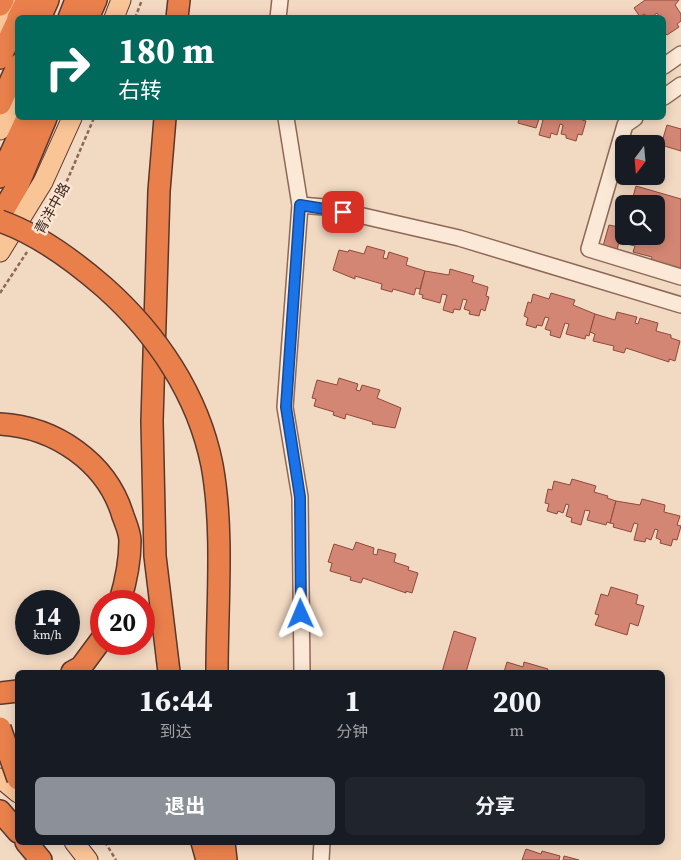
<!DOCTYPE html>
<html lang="zh">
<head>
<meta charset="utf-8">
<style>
	:root { --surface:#171b24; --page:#20242c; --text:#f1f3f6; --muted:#9ea1a6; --accent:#8c9099 }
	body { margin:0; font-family:"Source Serif 4","Noto Sans SC",serif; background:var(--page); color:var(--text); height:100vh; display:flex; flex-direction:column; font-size:19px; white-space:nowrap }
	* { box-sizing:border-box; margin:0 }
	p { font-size:16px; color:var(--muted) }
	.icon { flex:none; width:28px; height:28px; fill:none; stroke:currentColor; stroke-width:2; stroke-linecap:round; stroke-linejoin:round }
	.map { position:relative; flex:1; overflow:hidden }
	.side { position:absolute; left:15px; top:670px; width:650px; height:175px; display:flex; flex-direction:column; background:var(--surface); border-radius:8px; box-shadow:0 2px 12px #0003 }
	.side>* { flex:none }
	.top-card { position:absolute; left:15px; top:15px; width:651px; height:105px; border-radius:8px; box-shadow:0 2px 12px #0003; background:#00695c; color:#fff; overflow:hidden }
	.needle { width:32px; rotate:196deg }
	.tools { position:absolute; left:615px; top:135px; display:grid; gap:10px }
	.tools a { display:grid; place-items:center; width:50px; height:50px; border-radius:8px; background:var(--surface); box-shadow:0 2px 12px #0003; font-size:25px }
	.speed { position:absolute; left:15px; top:590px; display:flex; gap:10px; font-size:25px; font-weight:700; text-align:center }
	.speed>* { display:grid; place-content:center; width:65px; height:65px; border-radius:50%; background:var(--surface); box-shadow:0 2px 12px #0003; line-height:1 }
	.speed small { font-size:12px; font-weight:400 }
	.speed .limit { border:8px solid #d22; background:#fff; color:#111 }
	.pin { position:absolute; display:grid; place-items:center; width:42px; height:42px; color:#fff; margin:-21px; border-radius:10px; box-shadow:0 2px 8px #0006 }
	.me { position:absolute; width:55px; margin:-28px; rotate:359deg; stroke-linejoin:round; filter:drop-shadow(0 0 4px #0008) }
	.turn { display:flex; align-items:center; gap:18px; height:105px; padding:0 20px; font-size:22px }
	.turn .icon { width:65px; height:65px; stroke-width:2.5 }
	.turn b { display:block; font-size:35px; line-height:42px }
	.eta { display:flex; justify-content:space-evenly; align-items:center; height:85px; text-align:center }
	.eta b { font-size:30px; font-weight:700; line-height:35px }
	.action { display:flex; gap:10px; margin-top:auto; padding:10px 20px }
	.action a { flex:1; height:58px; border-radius:8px; background:var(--accent); color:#fff; font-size:20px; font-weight:700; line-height:58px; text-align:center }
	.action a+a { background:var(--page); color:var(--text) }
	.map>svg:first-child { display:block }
	.building { fill:#d48674; stroke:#8f493a }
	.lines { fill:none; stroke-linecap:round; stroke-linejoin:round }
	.minor-casing { stroke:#8e6857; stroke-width:18 }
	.major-casing { stroke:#5b372c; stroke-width:21 }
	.highway-casing { stroke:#5b372c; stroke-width:24 }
	.path { stroke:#8e6857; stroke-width:2.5; stroke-dasharray:4 2.5; stroke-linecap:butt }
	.minor { stroke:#fce8d6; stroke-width:15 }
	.major { stroke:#f9c496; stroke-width:19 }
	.highway { stroke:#e9804b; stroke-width:21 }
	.highway-bridge-casing { stroke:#5b372c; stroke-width:24; stroke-linecap:butt }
	.highway-bridge { stroke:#e9804b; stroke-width:21 }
	.route-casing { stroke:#114b97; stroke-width:12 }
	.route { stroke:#1a73e8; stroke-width:9 }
	.labels { text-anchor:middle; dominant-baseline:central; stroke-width:5; stroke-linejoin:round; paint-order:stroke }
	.street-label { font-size:14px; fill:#3c251d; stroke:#f9e5d2 }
</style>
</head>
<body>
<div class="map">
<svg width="681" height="860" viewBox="0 0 681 860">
	<rect width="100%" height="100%" fill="#f2d9c2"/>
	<g class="building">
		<path d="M645,0h34l-4,5 6,9v7l-4,3 2,3 -12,8 -3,-3v-14h-8l3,-2 -2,-3 -7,5 -6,-4 -4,3 -6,-9z"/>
		<path d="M515,118h68l-1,2 4,1 -4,14 -4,-1 -2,7 -10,-3v-3l-5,-1 2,-9 -3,-1 -3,11 -6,-2 -1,5 -11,-3 4,-15 -4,-1 -3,9 -18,-5 1,-4z"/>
		<path d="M667,125l14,4v22l-20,-6z"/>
		<path d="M636,186l45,13v71l-30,-9 1,-4 -19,-5 2,-6 -16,-4 -2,8 -14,-4 6,-21 15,3v8h32v-32h-25z"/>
		<path d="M367,246l18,5 -2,7 4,1 2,-7 19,6 -2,7 19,6 -5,18 -4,-1 -2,7 -21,-6 -1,3 -11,-3 1,-5 -27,-8v3l-22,-9 6,-20 9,2 1,-2 15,4z"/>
		<path d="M450,269l24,7 -2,6 16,5 -2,9 3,1 -4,14 -4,-2 -2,7 -10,-2 1,-3 -6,-2 3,-9 -4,-1 -3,11 -6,-1 -1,4 -10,-3 4,-15 -5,-1 -2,9 -18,-5 1,-3 -4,-1 6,-23 24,4z"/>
		<path d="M551,293l24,7 -2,5 22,9 -6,22 -3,-1 -1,4 -19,-5 3,-10 -4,-1 -5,15 -10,-3 1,-4 -6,-2 4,-11 -4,-1 -3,9 -5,-1 -1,3 -10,-3 2,-7 -4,-2 4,-14 3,1 2,-9 16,5z"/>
		<path d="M617,312l20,5 -2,6 3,1 2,-6 18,5 -2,8 15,4v3l9,3 -5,20 -6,-2v3l-43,-14 -2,5 -11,-3 1,-4 -21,-5 2,-7 -5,-2 5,-18 20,6z"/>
		<path d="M339,378l19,6 -2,6 4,1 2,-6 18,5 -3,8 24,10 -6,20 -23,-4 1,-2 -27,-8 -1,5 -12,-4 1,-3 -20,-6 2,-7 -4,-1 5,-18 20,5z"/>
		<path d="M572,479l24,7 -2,6 14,4 -1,2 9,3 -6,22 -3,-1 -1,3 -19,-5 3,-9 -5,-1 -4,15 -10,-3 1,-4 -6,-2 3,-11 -3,-1 -3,9 -5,-2 -1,3 -10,-3 2,-7 -4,-1 3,-14 4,1 2,-9 16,4z"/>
		<path d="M642,499l23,6 -1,7 16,4 -3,9 4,1 -4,14 -4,-1 -2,7 -11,-3 1,-3 -5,-2 2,-8 -3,-1 -4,11 -5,-2 -1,4 -11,-2 4,-16 -4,-1 -3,9 -18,-5 1,-3 -4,-1 6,-22 24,4z"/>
		<path d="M356,542l18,6 -1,6 4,1 1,-6 18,5 -2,8 15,5 -1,3 10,3 -6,20 -6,-2v2l-43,-15 -2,5 -11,-3 1,-3 -21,-6 2,-8 -4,-1 6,-18 19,6z"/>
		<path d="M611,587l27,8 -2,9 8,2 -6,20 -8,-3 -3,12 -32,-10 4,-10 -4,-1 6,-20 7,2z"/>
		<path d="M454,631l22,7 -10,34h-24z"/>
		<path d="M507,662l16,5 1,-5 24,7 -1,3h-47l1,-1 3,1z"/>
		<path d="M526,849l15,5 1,-3 18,5 -1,4h-37z"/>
		<path d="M564,856l15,4h-16z"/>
	</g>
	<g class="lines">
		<g class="minor-casing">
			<g id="minor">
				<path d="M278,18l2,-18"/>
				<path d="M664,66l17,-12"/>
				<path d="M664,97l17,-12"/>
				<path d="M286,118l14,87 -15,202 15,90 2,175"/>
				<path d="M635,118l-10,7 -36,124 92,28"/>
				<path d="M300,205l24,2 135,31 222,67"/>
				<path d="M321,860l1,-18"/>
			</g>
		</g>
		<g class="major-casing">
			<g id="major">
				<path d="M114,18l7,-18"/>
				<path d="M0,29l13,-29"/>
				<path d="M0,130l18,-39"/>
				<path d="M0,252l43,-70 29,-64"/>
				<path d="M0,778l18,15"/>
				<path d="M74,842l14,18"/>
			</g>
		</g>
		<g class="highway-casing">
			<g id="highway">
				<path d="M0,5l3,-5"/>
				<path d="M18,18l9,-18"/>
				<path d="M40,18l8,-18"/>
				<path d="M69,18l7,-18"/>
				<path d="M88,18l8,-18"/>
				<path d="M177,18l2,-18"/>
				<path d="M0,58l18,-38"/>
				<path d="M0,104l18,-39"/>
				<path d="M165,118l-6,73 -7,230 3,135 14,116"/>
				<path d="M0,177l27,-59"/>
				<path d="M0,216l18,-31 28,-67"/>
				<path d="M0,424c55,3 107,38 123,92 3,8 7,17 7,25 0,21 -4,40 -10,60"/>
				<path d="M72,672l9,-5 20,-27"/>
				<path d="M0,693l18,-2"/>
				<path d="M0,811l18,21"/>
				<path d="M26,842l15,18"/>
				<path d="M202,842l5,18"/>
				<path d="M224,842l2,18"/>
			</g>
		</g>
		<g class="path">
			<path d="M135,18l7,-18"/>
			<path d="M46,222l11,-18 37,-86"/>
			<path d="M0,293l27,-41"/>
			<path d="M105,842l11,18"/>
		</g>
		<use href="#minor" class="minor"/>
		<use href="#major" class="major"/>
		<use href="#highway" class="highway"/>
		<g class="highway-bridge-casing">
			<g id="highway-bridge">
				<path d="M0,221c38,13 74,40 104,66 53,47 94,108 108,178 12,65 5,141 5,207"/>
				<path d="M0,728l18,51"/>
			</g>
		</g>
		<use href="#highway-bridge" class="highway-bridge"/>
	</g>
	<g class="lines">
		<g class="route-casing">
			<path id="route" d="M301,614l-1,-117 -14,-90 14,-202 43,7"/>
		</g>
		<use href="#route" class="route"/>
	</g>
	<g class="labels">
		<g class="street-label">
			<text transform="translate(52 208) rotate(-61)">青洋中路</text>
		</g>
	</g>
</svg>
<div class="tools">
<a><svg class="needle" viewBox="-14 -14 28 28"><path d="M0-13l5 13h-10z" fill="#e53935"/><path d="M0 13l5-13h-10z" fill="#9ea1a6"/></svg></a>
<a><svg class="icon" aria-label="search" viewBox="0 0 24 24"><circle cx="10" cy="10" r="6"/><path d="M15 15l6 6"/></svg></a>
</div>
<div class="speed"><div>14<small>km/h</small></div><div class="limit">20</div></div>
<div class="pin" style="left:343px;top:212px;background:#d93025"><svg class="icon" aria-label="arrive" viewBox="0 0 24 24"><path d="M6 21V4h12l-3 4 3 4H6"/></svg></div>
<svg class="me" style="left:301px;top:614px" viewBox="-20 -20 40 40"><path d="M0-17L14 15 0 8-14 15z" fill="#1a73e8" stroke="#fff" stroke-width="4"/></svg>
<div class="top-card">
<div class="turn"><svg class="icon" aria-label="right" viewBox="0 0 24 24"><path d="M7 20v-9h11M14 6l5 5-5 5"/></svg><div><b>180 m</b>右转</div></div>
</div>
<section class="side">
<div class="eta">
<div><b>16:44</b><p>到达</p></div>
<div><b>1</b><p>分钟</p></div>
<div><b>200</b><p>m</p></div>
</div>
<div class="action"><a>退出</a><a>分享</a></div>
</section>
</div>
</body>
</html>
